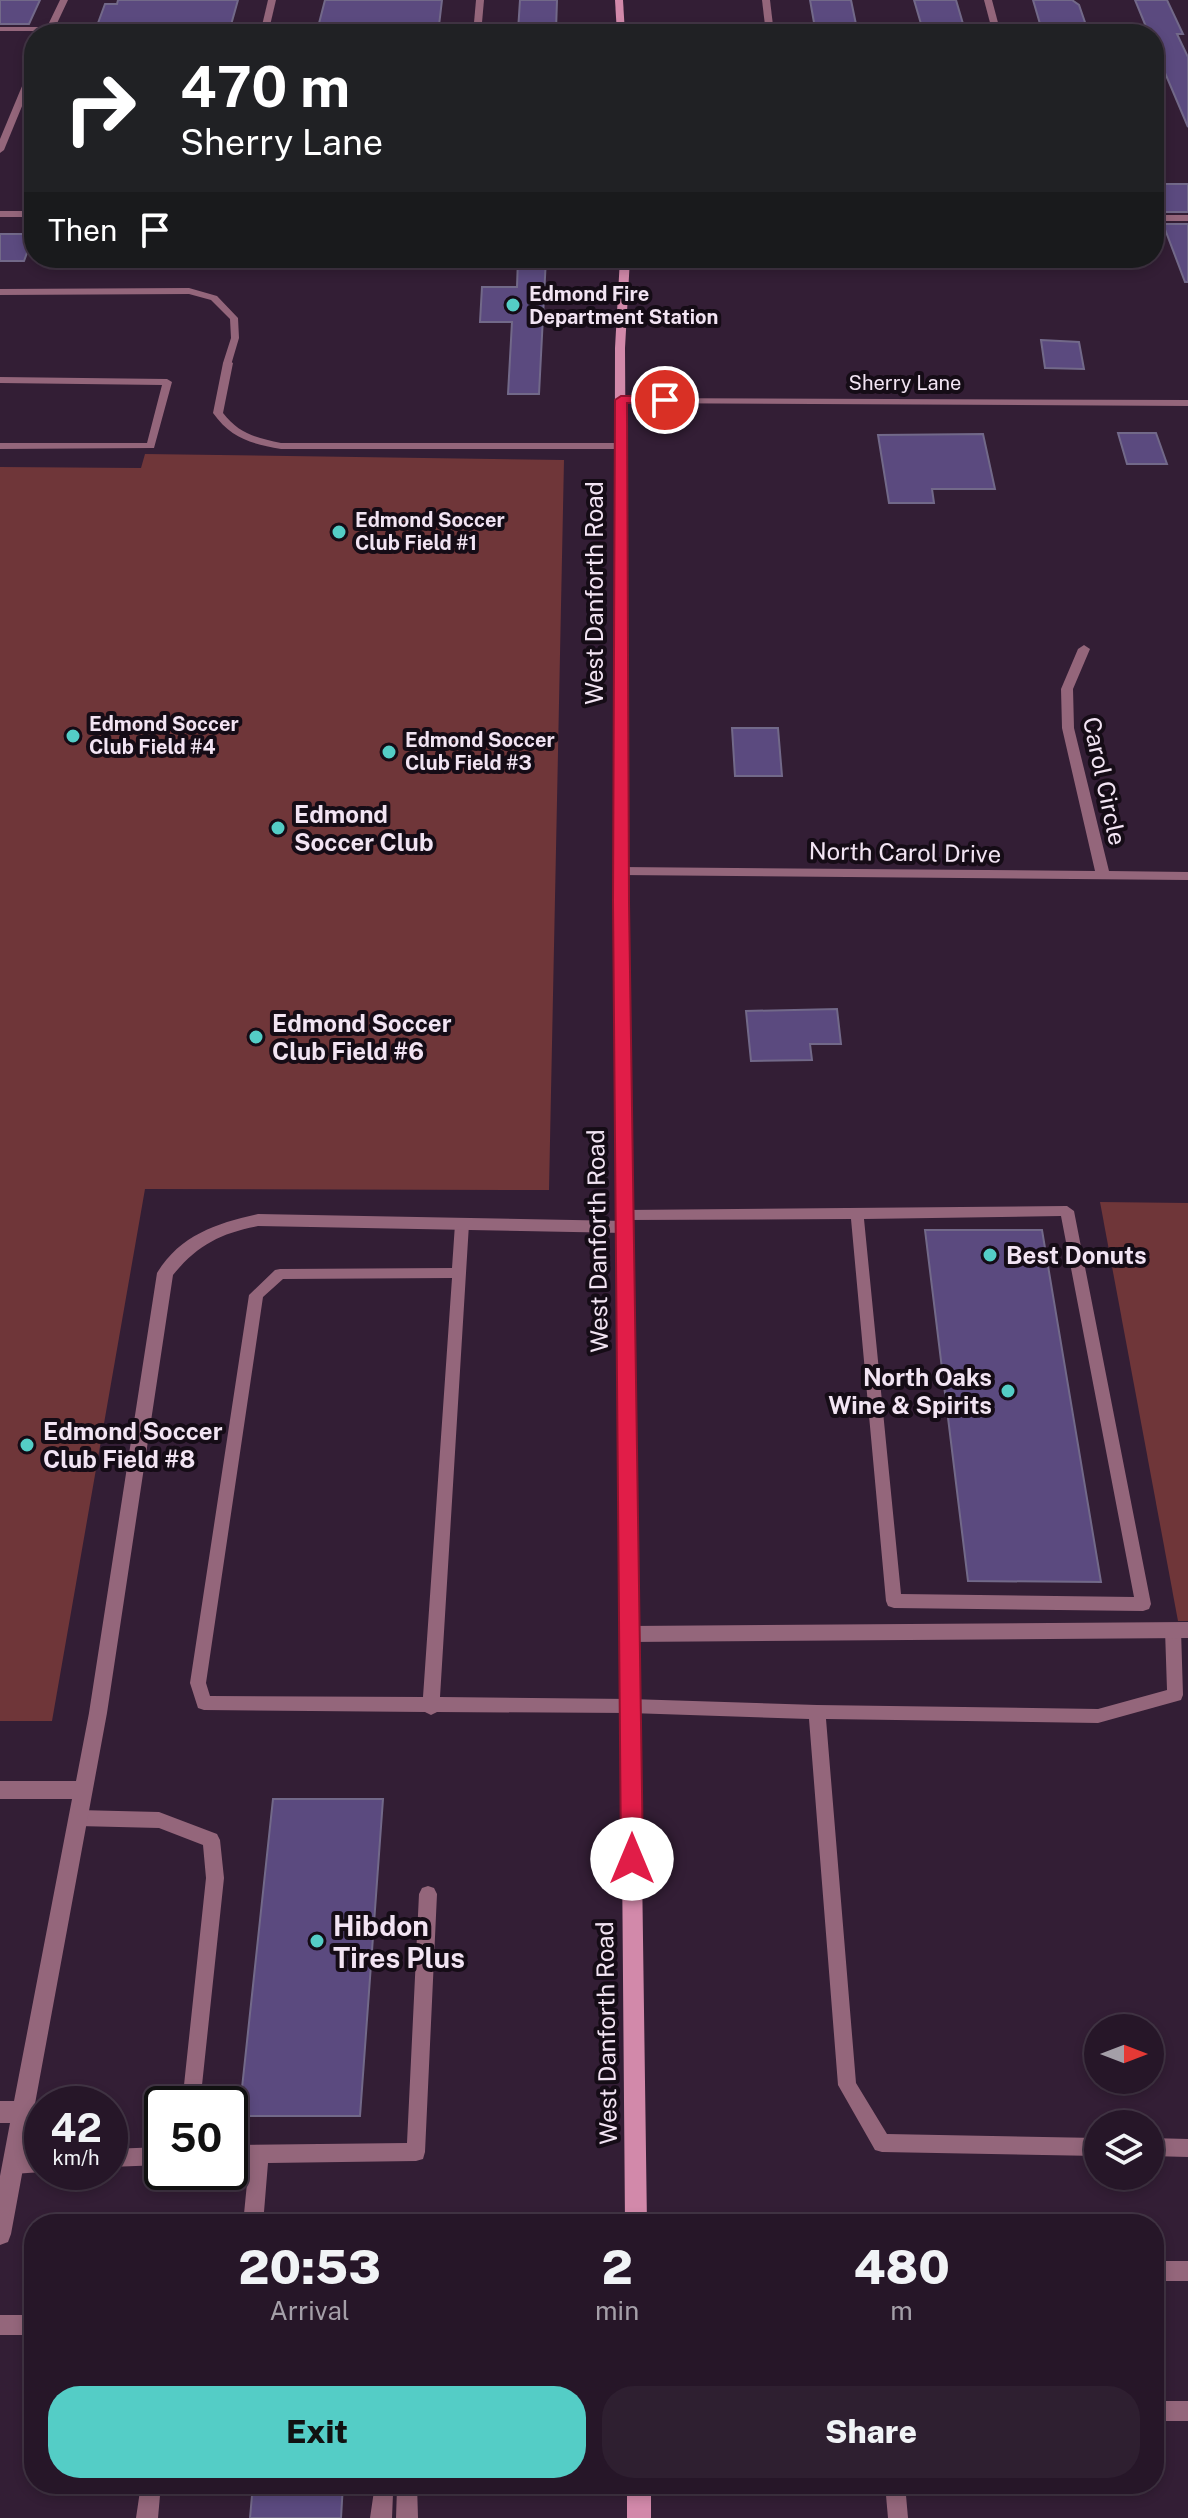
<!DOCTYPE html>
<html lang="en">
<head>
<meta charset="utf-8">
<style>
	:root { --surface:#261628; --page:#2e1f30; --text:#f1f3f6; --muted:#a49fa8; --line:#423545; --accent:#54cdc6 }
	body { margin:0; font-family:"Public Sans",sans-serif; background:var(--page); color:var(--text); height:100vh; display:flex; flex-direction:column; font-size:30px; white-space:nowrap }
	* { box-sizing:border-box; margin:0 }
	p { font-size:26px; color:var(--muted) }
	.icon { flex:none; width:44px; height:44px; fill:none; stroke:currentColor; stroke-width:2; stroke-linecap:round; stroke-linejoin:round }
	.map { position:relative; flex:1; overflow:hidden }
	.drawer { position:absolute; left:24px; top:2214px; width:1140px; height:280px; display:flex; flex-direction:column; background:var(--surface); border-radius:32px; box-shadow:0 4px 12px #0003,0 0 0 2px var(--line) }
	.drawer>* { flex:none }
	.guide { position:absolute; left:24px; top:24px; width:1140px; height:244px; border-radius:32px; box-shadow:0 4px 12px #0003,0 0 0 2px var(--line); background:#202124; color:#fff; overflow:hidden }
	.needle { width:52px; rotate:90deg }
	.tools { position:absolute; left:1084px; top:2014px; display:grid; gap:16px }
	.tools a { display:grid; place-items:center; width:80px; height:80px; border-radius:50%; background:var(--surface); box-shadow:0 4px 12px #0003,0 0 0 2px var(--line); font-size:40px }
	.speed { position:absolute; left:24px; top:2086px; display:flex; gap:16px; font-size:40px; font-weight:700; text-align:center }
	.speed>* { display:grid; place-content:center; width:104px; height:104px; border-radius:50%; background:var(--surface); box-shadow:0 4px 12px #0003,0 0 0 2px var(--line); line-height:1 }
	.speed small { font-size:20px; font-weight:400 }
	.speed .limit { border:4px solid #111; border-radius:12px; background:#fff; color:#111 }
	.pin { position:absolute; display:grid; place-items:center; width:68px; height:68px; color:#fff; margin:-34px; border:4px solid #fff; border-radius:50%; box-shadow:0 2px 8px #0007 }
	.me { position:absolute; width:88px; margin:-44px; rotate:0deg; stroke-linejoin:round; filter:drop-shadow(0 0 6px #0008) }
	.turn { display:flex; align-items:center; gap:28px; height:168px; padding:0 24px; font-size:36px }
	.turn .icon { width:104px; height:104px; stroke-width:2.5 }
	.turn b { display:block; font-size:56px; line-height:68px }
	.then { display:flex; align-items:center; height:76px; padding:0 24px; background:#0003; gap:16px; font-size:30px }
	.eta { display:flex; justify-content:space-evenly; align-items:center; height:136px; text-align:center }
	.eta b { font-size:48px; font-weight:800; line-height:56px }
	.action { display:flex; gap:16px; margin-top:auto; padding:16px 24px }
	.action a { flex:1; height:92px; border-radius:32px; background:var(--accent); color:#111; font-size:32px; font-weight:800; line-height:92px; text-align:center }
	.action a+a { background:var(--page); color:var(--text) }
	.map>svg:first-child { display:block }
	.green { fill:#6f3639 }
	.building { fill:#5b4a7f; stroke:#726989; stroke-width:2 }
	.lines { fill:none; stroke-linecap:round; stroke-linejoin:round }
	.service { fill:#94667b; fill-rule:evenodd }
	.minor { fill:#94667b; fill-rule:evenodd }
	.tertiary { fill:#94667b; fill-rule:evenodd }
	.secondary { fill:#d289aa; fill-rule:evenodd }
	.route { fill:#e11d48; stroke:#92132f; stroke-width:2 }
	.poi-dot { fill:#54cdc6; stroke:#150c16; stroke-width:3 }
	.labels { text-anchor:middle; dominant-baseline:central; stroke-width:8; stroke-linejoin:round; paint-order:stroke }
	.far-poi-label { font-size:20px; font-weight:bold; fill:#f2e4f3; stroke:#150c16; text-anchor:start }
	.far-street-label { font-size:20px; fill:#f2e4f3; stroke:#150c16 }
	.street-label { font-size:24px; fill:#f2e4f3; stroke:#150c16 }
	.poi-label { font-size:24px; font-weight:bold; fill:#f2e4f3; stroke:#150c16; text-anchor:start }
	.near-poi-label { font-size:28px; font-weight:bold; fill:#f2e4f3; stroke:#150c16; text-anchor:start }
</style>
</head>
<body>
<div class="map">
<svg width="1188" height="2518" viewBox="0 0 1188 2518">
	<rect width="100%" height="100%" fill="#331e35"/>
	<g class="green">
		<path d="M145,454l419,6 -15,730 -404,-1 -93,532h-52v-1254l141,1z"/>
		<path d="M1100,1202l88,1v418h-10z"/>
	</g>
	<g class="building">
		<path d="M0,0h40l-11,24h-29z"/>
		<path d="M118,0h120l-9,32 -5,2h-130l11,-30h12z"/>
		<path d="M325,0h117l-4,34 -121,-3z"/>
		<path d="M520,0h37l-1,31h-38z"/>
		<path d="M810,0h41l7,34h-42z"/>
		<path d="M914,0h42l10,34h-42z"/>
		<path d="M1033,0h39l7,5 9,26h-8l1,3h-38z"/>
		<path d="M1135,0h32l16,34h-6l11,23v70l-34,-80v-13h-5z"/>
		<path d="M1154,184h34v28h-29z"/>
		<path d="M1163,224h25v58h-3z"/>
		<path d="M0,234h34l-10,27h-24z"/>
		<path d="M518,258h28l-7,136h-31l4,-72h-32l2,-35h35z"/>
		<path d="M1041,340l38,2 5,27 -39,-1z"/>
		<path d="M1118,433h38l11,31h-40z"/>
		<path d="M983,434l12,55h-63l2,14h-45l-11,-68z"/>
		<path d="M732,728h46l4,48h-47z"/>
		<path d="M837,1009l4,35h-31l2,16 -61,1 -5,-50z"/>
		<path d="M925,1230h117l59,352 -133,-1z"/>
		<path d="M273,1799h110l-23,317h-121z"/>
		<path d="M253,2484h90l-2,34h-91z"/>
	</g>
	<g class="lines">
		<g class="service">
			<path d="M189,288l28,8 21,22 1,20 -8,27 -8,-2 8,-25 -1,-19 -19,-19 -22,-6 -189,1v-6z"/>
			<path d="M0,377l167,2 5,3 -18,66 -154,1v-6h147l15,-58 -162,-2z"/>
			<path d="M1067,1206l7,5 77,393 -2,5 -6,2 -249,-3 -6,-2 -2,-5 -35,-382 -226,1 -7,-5 7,-5zM1061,1216l73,381 -233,-3 -37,-375z"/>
			<path d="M462,1219l7,5 -29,473 190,2 187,6 281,4 69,-19 -2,-60 2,-5 6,-2 6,2 2,5 2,65 -2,5 -83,23 -272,-4 30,364 31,51 211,4v18l-216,-4 -7,-2 -37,-65 -29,-366 -179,-6 -193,-1 -6,3 -6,-3 -221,-2 -6,-2 -8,-25 59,-388 26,-25 5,-1 172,-1 3,-44zM452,1278l-29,419 -213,-1 -4,-13 57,-386 20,-18z"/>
			<path d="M78,1810l81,2 58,22 3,6 4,38 -24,226h-18l24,-226 -3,-33 -44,-17 -81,-2 -6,-2 -3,-6 3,-6z"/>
			<path d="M428,1886l6,2 3,6 -12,258 -2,7 -7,2 -148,2 -5,61h-20l6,-61h-19v-18l177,-2 12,-249 3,-6z"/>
			<path d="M1150,2138l38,1v18l-38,-1z"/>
			<path d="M162,2147v18l-52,2v-18z"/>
			<path d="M42,2152v20l-29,2 -7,-3 -3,-7 3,-7 7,-3z"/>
			<rect x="1154" y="2261" width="34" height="20"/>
			<rect x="0" y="2315" width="34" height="20"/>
			<rect x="1154" y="2401" width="34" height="20"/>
			<path d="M141,2484h20l-3,34h-22z"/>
			<path d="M375,2484h42l1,34h-22l1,-30 -4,6 -1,24h-22z"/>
			<path d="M885,2484h20l3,34h-20z"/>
		</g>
		<g class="minor">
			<path d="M60,0h8l-16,34h-8l1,-3h-45v-4h47z"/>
			<path d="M268,0h8l-8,34h-8z"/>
			<path d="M476,0h8l-3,34h-8z"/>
			<path d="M762,0h8l4,34h-8z"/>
			<path d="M984,0h8l9,34h-8z"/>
			<path d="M34,64v13l-30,73 -4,3v-14l30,-72z"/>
			<rect x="0" y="211" width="34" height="6"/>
			<rect x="1154" y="215" width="34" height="6"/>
			<path d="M228,360l5,3 -10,50c16,21 34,25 58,30h341l5,3 -5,3h-341c-30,-5 -50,-11 -68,-36l10,-50z"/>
			<path d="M1084,645l6,4 -17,40 1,39 35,143 79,1v8l-567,-5 -7,-4 7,-4 474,4 -33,-143 -1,-39 17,-40z"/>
			<path d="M258,1214l367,7 8,6 -8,6 -367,-7c-37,7 -61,19 -85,49l-66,438 -96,521 -3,8 -8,3v-69l10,-53h-10v-22h14l58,-302h-72v-18h76l13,-68 68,-440c23,-38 60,-50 101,-59z"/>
			<path d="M1188,1622v16l-559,4 -6,-2 -3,-6 3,-6 6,-2z"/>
		</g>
		<path class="tertiary" d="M617,398l571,2v6l-567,-3 -4,-1z"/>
		<g class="secondary">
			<path d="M615,0h8l2,34h-8z"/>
			<path d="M620,258h10l-5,90 3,523 19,1353h-22l-11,-1353 1,-523z"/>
			<rect x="627" y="2484" width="24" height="34"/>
		</g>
	</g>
	<path class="route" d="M665,396l4,1v6h-42l2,499 14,957 -3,7 -8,3 -8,-3 -3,-7 -8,-957 2,-502 6,-4z"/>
	<g class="poi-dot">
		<circle cx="513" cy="305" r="8"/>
		<circle cx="339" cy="532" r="8"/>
		<circle cx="73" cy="736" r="8"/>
		<circle cx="389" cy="752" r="8"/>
		<circle cx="278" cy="828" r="8"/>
		<circle cx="256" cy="1037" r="8"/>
		<circle cx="990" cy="1255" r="8"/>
		<circle cx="1008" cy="1391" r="8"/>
		<circle cx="27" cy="1445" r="8"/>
		<circle cx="317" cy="1941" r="8"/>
	</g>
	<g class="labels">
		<g class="far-poi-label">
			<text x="529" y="294">Edmond Fire<tspan x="529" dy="23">Department Station</tspan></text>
			<text x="355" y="520">Edmond Soccer<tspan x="355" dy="23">Club Field #1</tspan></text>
			<text x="89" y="724">Edmond Soccer<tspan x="89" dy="23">Club Field #4</tspan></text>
			<text x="405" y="740">Edmond Soccer<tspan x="405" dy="23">Club Field #3</tspan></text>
		</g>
		<g class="far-street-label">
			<text x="905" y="383">Sherry Lane</text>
		</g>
		<g class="street-label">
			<text transform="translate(594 593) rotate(-90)">West Danforth Road</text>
			<text transform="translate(1105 781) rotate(78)">Carol Circle</text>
			<text transform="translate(905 852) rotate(1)">North Carol Drive</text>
			<text transform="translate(597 1241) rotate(-91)">West Danforth Road</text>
			<text transform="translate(606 2033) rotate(-91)">West Danforth Road</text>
		</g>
		<g class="poi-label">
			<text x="294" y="814">Edmond<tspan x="294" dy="28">Soccer Club</tspan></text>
			<text x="272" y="1023">Edmond Soccer<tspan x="272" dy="28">Club Field #6</tspan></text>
			<text x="1006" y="1255">Best Donuts</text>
			<text x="992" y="1377" text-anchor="end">North Oaks<tspan x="992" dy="28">Wine &amp; Spirits</tspan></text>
			<text x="43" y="1431">Edmond Soccer<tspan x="43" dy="28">Club Field #8</tspan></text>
		</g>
		<g class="near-poi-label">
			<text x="333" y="1925">Hibdon<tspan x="333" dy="32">Tires Plus</tspan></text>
		</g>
	</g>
</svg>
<div class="tools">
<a><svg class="needle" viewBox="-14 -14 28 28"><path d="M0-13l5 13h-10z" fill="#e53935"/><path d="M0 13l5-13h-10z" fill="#a49fa8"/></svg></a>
<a><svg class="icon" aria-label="layers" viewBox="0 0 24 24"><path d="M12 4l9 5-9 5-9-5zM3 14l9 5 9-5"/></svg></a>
</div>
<div class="speed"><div>42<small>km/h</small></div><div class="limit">50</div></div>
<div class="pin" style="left:665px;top:400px;background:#d93025"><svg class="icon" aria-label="arrive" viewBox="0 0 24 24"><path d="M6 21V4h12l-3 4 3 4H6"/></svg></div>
<svg class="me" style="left:632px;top:1859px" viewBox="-20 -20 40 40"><circle r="19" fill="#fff"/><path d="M0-13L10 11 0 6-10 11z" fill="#e11d48"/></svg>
<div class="guide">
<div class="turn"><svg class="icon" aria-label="right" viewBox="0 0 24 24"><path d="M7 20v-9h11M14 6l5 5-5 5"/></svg><div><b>470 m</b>Sherry Lane</div></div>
<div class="then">Then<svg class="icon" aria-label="arrive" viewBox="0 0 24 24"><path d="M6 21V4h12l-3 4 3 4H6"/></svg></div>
</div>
<section class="drawer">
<div class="eta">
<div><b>20:53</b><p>Arrival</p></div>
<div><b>2</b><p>min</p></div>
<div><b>480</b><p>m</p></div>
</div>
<div class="action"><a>Exit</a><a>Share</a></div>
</section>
</div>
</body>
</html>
